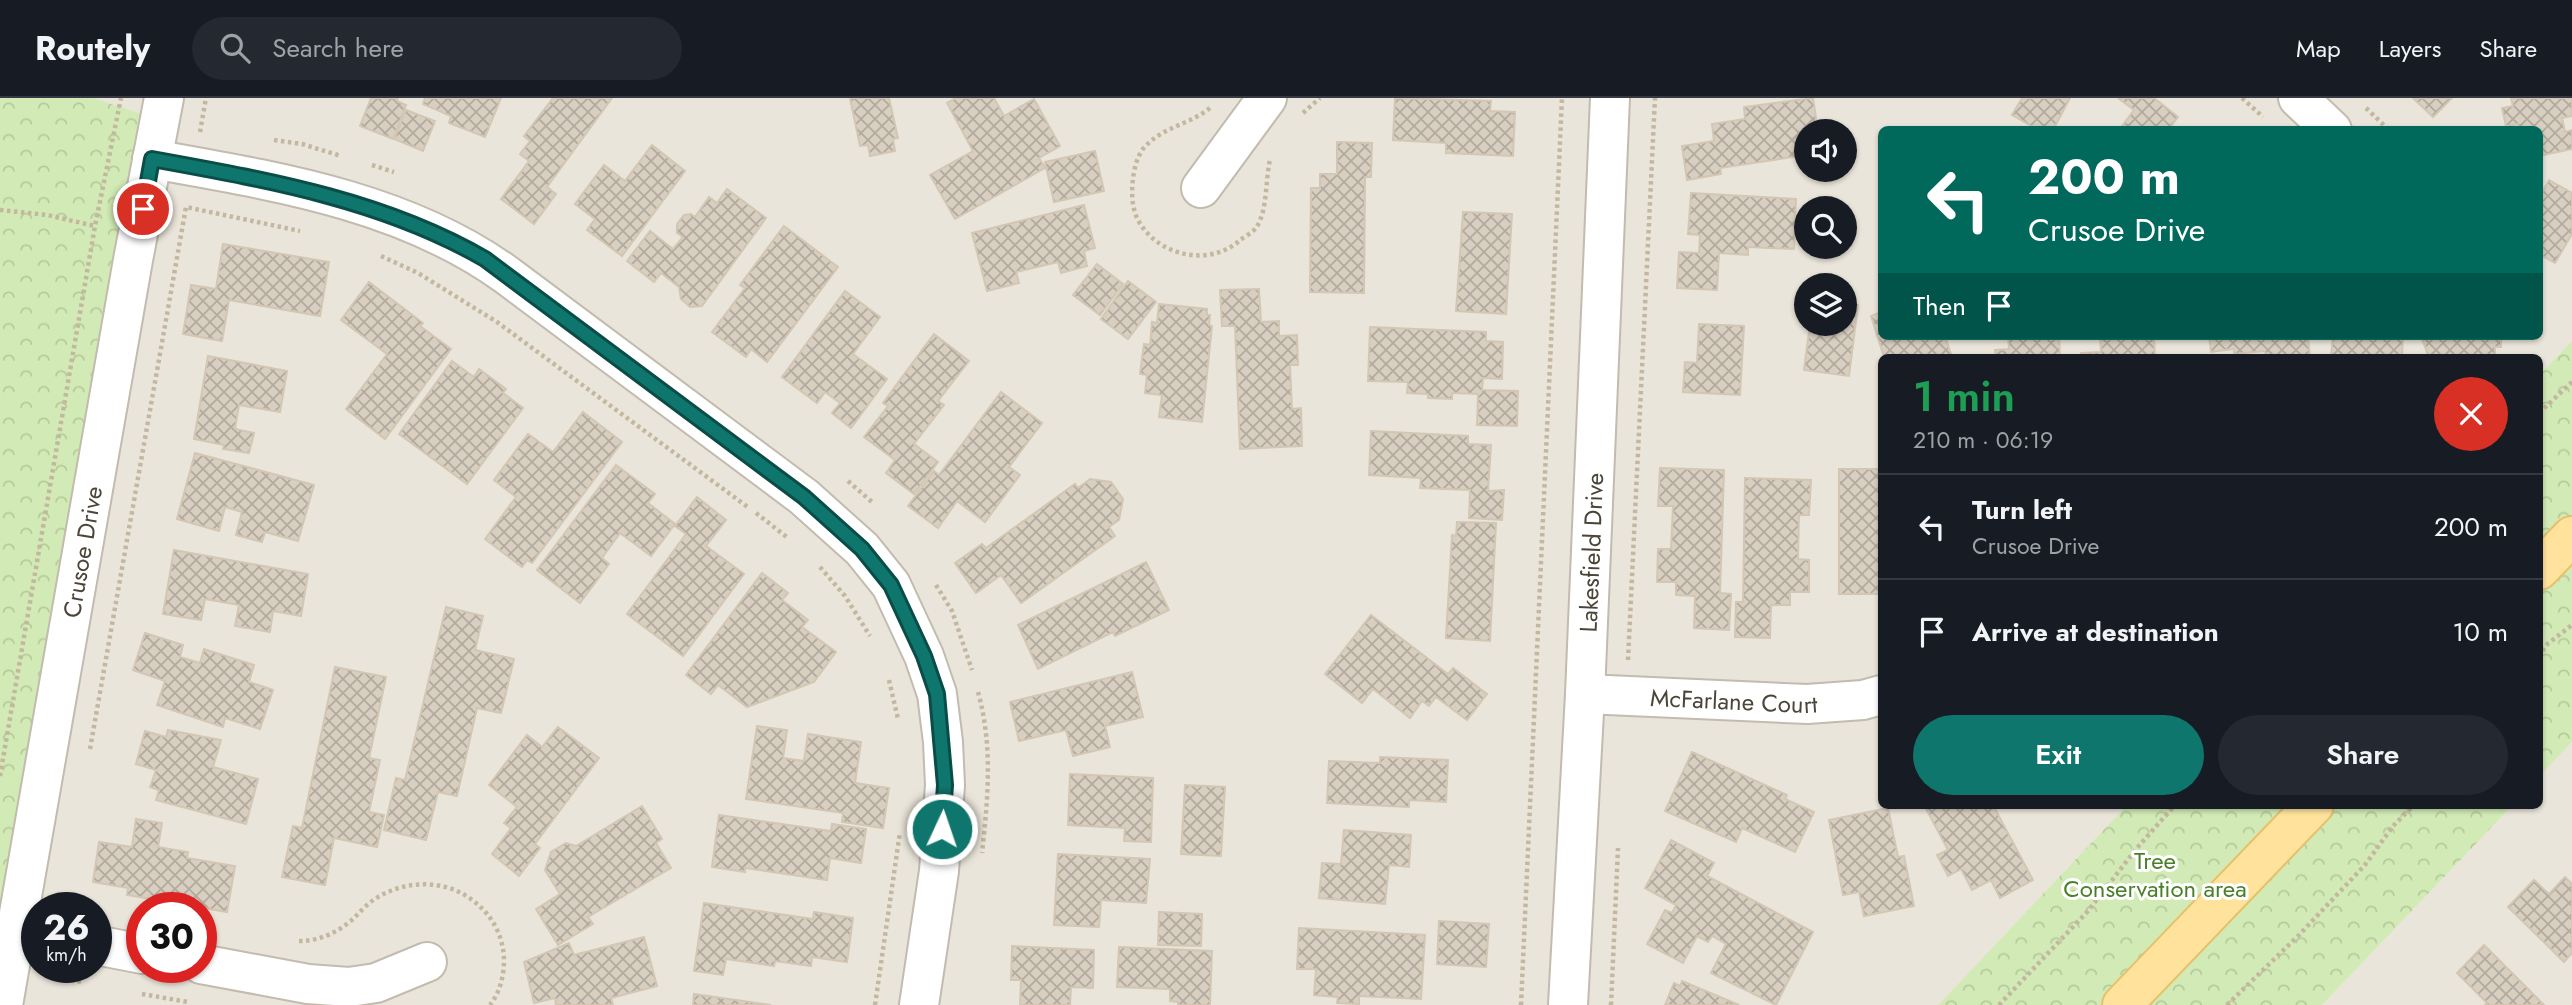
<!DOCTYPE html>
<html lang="en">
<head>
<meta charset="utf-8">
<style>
	:root { --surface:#171b24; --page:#242831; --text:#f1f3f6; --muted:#9ea1a6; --line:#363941; --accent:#0f766e }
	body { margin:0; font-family:Jost,sans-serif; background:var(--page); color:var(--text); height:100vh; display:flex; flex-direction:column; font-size:26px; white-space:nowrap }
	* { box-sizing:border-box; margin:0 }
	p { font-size:23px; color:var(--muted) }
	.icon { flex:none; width:38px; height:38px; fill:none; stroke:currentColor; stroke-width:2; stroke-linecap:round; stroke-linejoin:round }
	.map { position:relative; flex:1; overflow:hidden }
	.panel { position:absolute; left:1878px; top:256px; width:665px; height:455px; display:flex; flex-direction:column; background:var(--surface); border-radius:10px; box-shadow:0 2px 5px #0004 }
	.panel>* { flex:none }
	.hud { position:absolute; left:1878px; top:28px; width:665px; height:214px; border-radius:10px; box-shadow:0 2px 5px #0004; background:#00695c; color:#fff; overflow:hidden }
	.buttons { position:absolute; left:1794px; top:21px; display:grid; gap:14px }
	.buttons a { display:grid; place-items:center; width:63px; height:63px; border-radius:50%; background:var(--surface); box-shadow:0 2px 5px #0004; font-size:35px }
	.speed { position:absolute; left:21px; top:794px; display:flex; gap:14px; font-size:35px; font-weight:700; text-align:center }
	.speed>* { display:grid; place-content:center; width:91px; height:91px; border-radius:50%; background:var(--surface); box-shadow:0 2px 5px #0004; line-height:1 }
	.speed small { font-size:18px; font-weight:400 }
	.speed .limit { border:10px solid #d22; background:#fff; color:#111 }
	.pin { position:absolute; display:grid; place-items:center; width:60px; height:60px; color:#fff; margin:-30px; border:4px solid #fff; border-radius:50%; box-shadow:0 2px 7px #0007 }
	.me { position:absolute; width:77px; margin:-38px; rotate:3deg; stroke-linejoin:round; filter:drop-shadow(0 0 5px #0008) }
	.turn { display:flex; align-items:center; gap:24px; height:147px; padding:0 35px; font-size:32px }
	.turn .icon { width:91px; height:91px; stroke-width:2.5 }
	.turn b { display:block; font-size:49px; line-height:60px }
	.then { display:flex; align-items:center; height:66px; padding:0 35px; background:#0003; gap:14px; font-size:26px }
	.round { display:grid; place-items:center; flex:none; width:74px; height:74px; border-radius:37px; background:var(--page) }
	.head { display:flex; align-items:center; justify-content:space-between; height:119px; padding:0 35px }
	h1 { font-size:42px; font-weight:600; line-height:52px; color:#1e9e55 }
	.cta { display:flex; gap:14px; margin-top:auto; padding:14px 35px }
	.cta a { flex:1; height:80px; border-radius:42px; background:var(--accent); color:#fff; font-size:28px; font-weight:600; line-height:80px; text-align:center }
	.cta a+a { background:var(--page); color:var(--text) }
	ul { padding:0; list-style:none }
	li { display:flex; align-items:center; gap:21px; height:105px; padding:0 35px; border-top:2px solid var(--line) }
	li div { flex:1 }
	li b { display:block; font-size:26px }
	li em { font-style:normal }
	header { display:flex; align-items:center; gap:42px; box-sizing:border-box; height:98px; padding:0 35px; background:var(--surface); border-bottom:2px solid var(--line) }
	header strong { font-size:33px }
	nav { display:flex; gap:38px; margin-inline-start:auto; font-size:24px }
	.search { width:490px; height:63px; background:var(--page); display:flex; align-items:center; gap:18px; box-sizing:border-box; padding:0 24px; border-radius:38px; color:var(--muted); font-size:26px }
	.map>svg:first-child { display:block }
	.residential { fill:#eae5da; fill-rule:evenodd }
	.park { fill:url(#park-crowns) }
	.building { fill:url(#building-cross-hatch); stroke:#d3c7b4; stroke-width:2 }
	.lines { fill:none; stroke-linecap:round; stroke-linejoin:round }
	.street-casing { stroke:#c2bbae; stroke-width:42 }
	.primary-casing { stroke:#e6c16a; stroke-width:42 }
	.path { stroke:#c4b79f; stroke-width:4.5; stroke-dasharray:3.5 3.5; stroke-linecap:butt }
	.street { stroke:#fff; stroke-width:38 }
	.primary { stroke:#ffe39c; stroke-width:38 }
	.route-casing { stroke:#0a4d48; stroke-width:18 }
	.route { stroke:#0f766e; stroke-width:12 }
	.labels { text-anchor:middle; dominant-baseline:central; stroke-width:6; stroke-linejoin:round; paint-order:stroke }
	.street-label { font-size:24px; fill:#4b4439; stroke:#fff }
	.park-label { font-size:24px; fill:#4a7f2a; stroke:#fff }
</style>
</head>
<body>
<header>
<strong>Routely</strong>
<div class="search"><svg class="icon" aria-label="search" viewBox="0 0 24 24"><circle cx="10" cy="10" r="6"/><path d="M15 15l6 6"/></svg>Search here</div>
<nav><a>Map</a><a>Layers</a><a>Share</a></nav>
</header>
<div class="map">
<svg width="2572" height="907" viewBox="0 0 2572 907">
	<defs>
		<pattern id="park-crowns" width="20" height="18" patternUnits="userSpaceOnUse" patternTransform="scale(1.75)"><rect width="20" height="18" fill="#d2eab5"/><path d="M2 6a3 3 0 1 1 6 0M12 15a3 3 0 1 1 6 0" fill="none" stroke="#b6ca9c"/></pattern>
		<pattern id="building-cross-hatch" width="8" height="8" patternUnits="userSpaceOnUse" patternTransform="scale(1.75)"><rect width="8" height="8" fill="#d8cfc1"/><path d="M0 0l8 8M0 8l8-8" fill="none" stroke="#b1aa9e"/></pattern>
	</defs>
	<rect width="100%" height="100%" fill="#f6f3ec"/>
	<g class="residential">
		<path d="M0,0h2572v243l-33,34v-18h-658v448h246l-189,200h-1938zM1881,32h658v206h-658zM1806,33h38v39h-38zM1806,110h38v39h-38zM1806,187h38v39h-38zM37,810h59v60h-59zM142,810h59v60h-59z"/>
		<path d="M2572,644v263h-250l191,-200h26v-28z"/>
	</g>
	<g class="park">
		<path d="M0,0h93l67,22 -160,881z"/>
		<path d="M2572,243v401l-33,35v-402z"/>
		<path d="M2127,707h386l-191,200h-384z"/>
	</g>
	<g class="building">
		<path d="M371,0h27l-1,3 9,4 -13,34 -33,-13z"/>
		<path d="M425,0h76l-16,39 -36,-14 2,-7 -28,-12z"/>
		<path d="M553,0h59l-65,89 9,7 -22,30 -33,-25 28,-38 -9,-7 10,-13 -6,-5z"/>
		<path d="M850,0h39l9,40 -5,1 2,12 -25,5 -2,-11 -8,1z"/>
		<path d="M956,0h38l10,18 30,-17 26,47 -21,12 6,10 -90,51 -25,-44 43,-24 -26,-48z"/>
		<path d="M1395,0l96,3 -1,10 25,1 -2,44 -67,-3v-10l-53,-3z"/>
		<path d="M1813,0l5,33h-12v24l-86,13 1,6 -34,6 -5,-34 32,-5 -2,-17 33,-5 -1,-12z"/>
		<path d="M2022,0h48l-17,32h-15l-26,-15z"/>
		<path d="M2118,0h36l24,19 -10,13h-49l15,-20z"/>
		<path d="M2413,0h39l-19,19z"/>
		<path d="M2511,0h61v18l-10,2 3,14 7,-2v19l-33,7v-26h-20l-1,-6 -12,2 -4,-18 11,-2z"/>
		<path d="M406,12l29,11 -12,30 -29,-12z"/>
		<path d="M1337,44l35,1 -1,34h-6l-1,116 -54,-1 1,-104h9v-14h17z"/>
		<path d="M652,47l33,26 -63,85 -35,-26 8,-11 -20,-15 29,-39 21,16z"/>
		<path d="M1095,53l9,40 -50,11 -9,-40z"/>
		<path d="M2549,82l23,13v41l-17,29 -16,-9v-56z"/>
		<path d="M727,91l39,29 -64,88 -12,1 -9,-8 -2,-12 -18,-14 -7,9 -27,-21 23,-30 23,18 10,-12 -6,-4v-9l7,-9 7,-1 4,3 14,-20 8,6z"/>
		<path d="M1691,95l105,6 -2,50 -46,-2v8l-29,-2 -2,37 -40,-2 2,-36 20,1 1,-18 -12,-1z"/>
		<path d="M1084,107l11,43 -11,3 3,15 -26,7 -3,-11 -42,10 3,11 -32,8 -15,-58z"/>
		<path d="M1463,114l49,2 -6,100 -50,-3z"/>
		<path d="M784,128l54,41 -71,95 -16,-13 -5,8 -34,-25 33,-44 -5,-3z"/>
		<path d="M223,146l106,18 -9,54 -91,-16 -7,41 -39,-7 8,-49 25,4z"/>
		<path d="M1097,166l26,20 -23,31 -27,-20z"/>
		<path d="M1128,183l28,21 -28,37 -27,-20z"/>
		<path d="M369,184l54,41 -3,3 31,23 -66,90 -39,-30 41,-55 -46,-34z"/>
		<path d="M1259,191l2,33 18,-1v15l18,-1 1,30h-8l2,44 9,-1 1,38 -62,3 -5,-123h-13l-2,-36z"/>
		<path d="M845,193l35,26 -27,37 34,25 -36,49 -19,-15 8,-10 -15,-11 -8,11 -35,-26z"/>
		<path d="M1844,205l14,2 -9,71 -45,-6 6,-46h34z"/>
		<path d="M1159,206l48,5v6h3l-1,10 3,1 -10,96 -43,-5 3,-22 -17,-2 2,-18 -7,-1 4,-30 6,1 2,-23 5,1z"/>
		<path d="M1881,214v24h64l7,21h-68l-13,-41z"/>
		<path d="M1699,226l45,2 -4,69 -57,-3 2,-30 12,1z"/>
		<path d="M1370,229l116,5v9l17,1 -1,37 -19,-1 -1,12 36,1 -1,35 -40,-1 1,-31 -26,-1v6l-24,-1v-4l-21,-1 1,-11 -40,-1z"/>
		<path d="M934,236l35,27 -31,40 6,4 -30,39 24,18 -24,32 -28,-21 9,-13 -31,-23 24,-31 -5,-3z"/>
		<path d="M2008,238h51l1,21h-64l-1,-7 14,-1z"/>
		<path d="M2100,238h54l1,21h-73l-1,-4 20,-1z"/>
		<path d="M2209,238h99l2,21h-44l-1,-6 -31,3v-5l-23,3z"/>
		<path d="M2333,238h70l-1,21h-71z"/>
		<path d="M2421,238h80v11h-6v10l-67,-2z"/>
		<path d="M208,258l79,15 -7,41 -41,-7 -4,24 19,4 -5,20 -26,-4 1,-4 -30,-6z"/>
		<path d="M452,263l22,16 5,-8 27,20 -3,4 20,15 -56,76 -68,-50z"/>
		<path d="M1001,294l41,31 -33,44 11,8 -35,47 -28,-21 -19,27 -30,-22 26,-35 5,4z"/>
		<path d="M583,314l39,30 -90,121 -5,-3 -5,7 -37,-28 31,-42 -22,-17 34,-46 25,18z"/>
		<path d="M1371,333l97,5v8l23,1 -3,46 16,-1 -2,30 -33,-2 1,-28 -50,-2 1,-10 -52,-3z"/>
		<path d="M195,355l119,32 -16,56 -33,-9 -3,10 -26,-7 6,-23 -17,-5 -6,24 -42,-12z"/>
		<path d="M616,367l39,29 -7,9 27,21 -24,32 -31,-23 -18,25 7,6 -29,39 -43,-33z"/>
		<path d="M1660,370l64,2 -4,123 11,1 -2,36 -35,-2 1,-32 -19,-1v-13h-19l1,-33h13l2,-43h-15z"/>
		<rect x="1839" y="371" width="42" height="125"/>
		<path d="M1745,380l66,2 -2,35h-10l-1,44 11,1v32h-19v13h-19l-1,33 -35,-1 1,-35h7z"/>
		<path d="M1090,381l21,3 12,17 -4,21 -10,7 6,9 -94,67 -20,-28 -25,18 -21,-30 27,-19 4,4 89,-64 3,4z"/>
		<path d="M697,399l29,23 -20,26 38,28 -61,82 -56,-42 59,-80 -11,-8z"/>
		<path d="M1457,424l39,1 -6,118 -44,-3 6,-103 4,1z"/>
		<path d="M174,452l134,24 -7,42 -28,-5 -3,21 -35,-6 4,-21 -34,-6 -4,21 -38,-6z"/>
		<path d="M1146,464l23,48 -54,26 -2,-4 -75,37 -20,-44z"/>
		<path d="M762,475l26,20 -6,7 26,20 -6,7 34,25 -22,30 -67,25 -29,-22 -7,9 -25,-19z"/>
		<path d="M446,509l37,9 -8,34 39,9 -13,54 -24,-5 -20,88 -19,-4 -12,48 -42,-10 12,-52 9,2z"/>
		<path d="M1371,517l77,59 5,-6 34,26 -20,26 -31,-23 -7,9 -7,-5 -12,17 -37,-29 -11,14 -37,-29z"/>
		<path d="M145,535l38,12 -3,12 20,6 4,-14 50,16 -5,17 24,8 -13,39 -35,-11 -2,9 -66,-22 8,-24 -32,-11z"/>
		<path d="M335,569l51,10 -17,81 11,2 -11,52 15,3 -7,32 -43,-9 -9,47 -43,-8 11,-51 9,2z"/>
		<path d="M1132,574l11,45 -38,9 5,21 -37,9 -7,-26 -47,11 -9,-39z"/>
		<path d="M757,628l30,4 -4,28 21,3 4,-27 53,8 -6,41 34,5 -6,40 -41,-6 1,-9 -97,-14z"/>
		<path d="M558,629l41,31 -64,86 5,4 -21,28 -27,-22 19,-26 -7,-5 13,-16 -28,-22 38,-50 15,12z"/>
		<path d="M168,632l53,10 -8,27 45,12 -12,45 -90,-24 3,-10 -9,-3 6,-17 -20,-6 9,-33 21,6z"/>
		<path d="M1692,654l95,43 -2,4 29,13 -19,40 -53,-24 -6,14 -71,-31z"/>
		<path d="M1380,659l68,3 -2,42 -37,-2v7l-82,-4 2,-42 51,2z"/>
		<path d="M1070,676l83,4 -2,64 -27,-1 1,-13 -57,-3z"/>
		<path d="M1185,687l40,2 -4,69 -40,-2z"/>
		<path d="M1924,707h69l40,75 -33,18 -9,-18 -19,10 -11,-21 -13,7 -11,-21 11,-5z"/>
		<path d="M642,708l20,33 -6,4 15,25 -83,49 5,7 -35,21 -22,-36 24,-15 -15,-24 6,-18 15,-9 10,3z"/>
		<path d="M1888,710l10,49 6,-1 10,50 -50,10 -5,-24 -16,3 -14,-75z"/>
		<path d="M719,717l112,16 1,-7 34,5 -5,34 -31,-5 -3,22 -82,-12v4l-33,-5z"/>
		<path d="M136,721l26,4 -4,24 30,5 -1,6 48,8 -8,46 -100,-17 1,-7 -35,-6 6,-40 33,5z"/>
		<path d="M1344,732l67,5 -2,32 -20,-2 -4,39 -66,-6 3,-35 19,1z"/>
		<path d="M1671,742l43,23 -7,13 106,56 -37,73 -65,-32 15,-29 -14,-8 -4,6 -11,-6 -14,27 -36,-19 18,-34 7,3 4,-8 -31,-17z"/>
		<path d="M1058,756l92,5 -4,44 -45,-3 -2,27 -45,-2z"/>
		<path d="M2565,779l7,7v69l-8,9 -56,-55 26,-27 15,14z"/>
		<path d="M704,805l109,16 1,-7 39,6 -6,44 -35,-5 -1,9 -36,-5 -1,5 -48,-7 -3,16 -29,-4z"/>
		<path d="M1159,814l43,2 -1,32 -43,-1z"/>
		<path d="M1439,823l50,3 -3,43 -49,-3z"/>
		<path d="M1299,830l126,7 -4,64 -62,-3v8l-22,-1 1,-6 -24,-2 2,-26h-19z"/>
		<path d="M644,839l13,49 -46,12 2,7h-57l-1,-7 -21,5 -10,-41 45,-19 5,12z"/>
		<path d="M2484,847l60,60h-59l2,-2 -30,-30z"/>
		<path d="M1012,848l82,4 -1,38 -22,-1 -1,18h-50l1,-25h-10z"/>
		<path d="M1119,849l93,4 -2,54h-32v-3l-8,-1v-12l-53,-2z"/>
		<path d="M1682,883l57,24h-74l9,-22 6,3z"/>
		<path d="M694,896l77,11h-78z"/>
	</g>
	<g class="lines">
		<g class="street-casing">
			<g id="street">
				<path d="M2298,0l34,32"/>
				<path d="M152,61c123,22 253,42 356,117l296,221 58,52 29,36 33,71 13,38 6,48 2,43 -6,86 -20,134"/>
				<path d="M1201,90l66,-90"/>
				<path id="s1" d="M1585,596l222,10 56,-4 18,-5"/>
				<path d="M96,847l46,9"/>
				<path d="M201,866l107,20 41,3 27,-4 51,-21"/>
				<path id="s2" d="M3,907l130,-745 31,-162"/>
				<path id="s3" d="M1568,907l17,-311 25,-596"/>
			</g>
		</g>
		<g class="primary-casing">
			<g id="primary">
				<path d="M2539,472l33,-34"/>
				<path d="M2122,907l192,-200"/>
			</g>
		</g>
		<g class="path">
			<path d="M2242,0l21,19"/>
			<path d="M1210,10c-21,17 -49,19 -67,41 -6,8 -9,20 -10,30 -2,16 -1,33 8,46 21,32 69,41 98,16 5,-4 13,-8 17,-13 12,-18 9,-47 14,-68"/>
			<path d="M2366,10l23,22"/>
			<path d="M1303,15l17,-15"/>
			<path d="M200,34l6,-34"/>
			<path d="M274,42l28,4 39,12"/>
			<path d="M372,67l22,7"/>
			<path d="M0,112l47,5 48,11"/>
			<path d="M381,158l37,17 79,49 252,186"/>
			<path d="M2539,315l33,-31"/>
			<path d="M848,383l25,22"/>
			<path d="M756,415l32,25"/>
			<path d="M820,469l25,29 25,40"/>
			<path d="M936,487l16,26 20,59"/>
			<path d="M2539,559l7,-12 26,-20"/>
			<path d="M1628,562l27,-562"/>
			<path d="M889,582l9,39"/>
			<path d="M978,594c15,53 10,107 4,161"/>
			<path d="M90,651l96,-542 114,24"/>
			<path d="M0,678l95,-550 26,-128"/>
			<path d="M63,805l26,4"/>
			<path d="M299,843c22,0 42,-10 57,-25 5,-5 10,-11 16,-15 28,-20 67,-23 96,-4 18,12 31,29 35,52 3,18 -1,41 -13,56"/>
			<path d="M50,878l32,6"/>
			<path d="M142,896l46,8"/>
			<path d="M875,907l25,-173"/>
			<path d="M1521,907l41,-907"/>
			<path d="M1611,907l7,-157"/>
			<path d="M1999,907l89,-94 49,-63 38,-43"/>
			<path d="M2227,907l71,-69 67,-71 28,-39 21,-21"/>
		</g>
		<use href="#street" class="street"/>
		<use href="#primary" class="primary"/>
	</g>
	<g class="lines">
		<g class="route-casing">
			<path id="route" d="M143,111l9,-50c115,21 231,41 333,100l319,238 58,52 29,36 33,71 13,38 8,91 -3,44"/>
		</g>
		<use href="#route" class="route"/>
	</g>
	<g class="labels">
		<g class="street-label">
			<text stroke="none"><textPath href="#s2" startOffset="460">Crusoe Drive</textPath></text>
			<text stroke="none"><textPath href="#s3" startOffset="453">Lakesfield Drive</textPath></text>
			<text stroke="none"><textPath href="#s1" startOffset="149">McFarlane Court</textPath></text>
		</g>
		<g class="park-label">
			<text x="2155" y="762">Tree<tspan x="2155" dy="28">Conservation area</tspan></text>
		</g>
	</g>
</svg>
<div class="buttons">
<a><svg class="icon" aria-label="sound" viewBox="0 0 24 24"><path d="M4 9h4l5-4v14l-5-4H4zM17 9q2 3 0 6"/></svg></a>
<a><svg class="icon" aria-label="search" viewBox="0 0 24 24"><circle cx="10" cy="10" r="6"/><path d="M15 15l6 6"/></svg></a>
<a><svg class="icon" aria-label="layers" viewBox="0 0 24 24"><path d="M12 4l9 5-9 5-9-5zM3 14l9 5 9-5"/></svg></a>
</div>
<div class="speed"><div>26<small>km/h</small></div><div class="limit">30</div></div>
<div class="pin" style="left:143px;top:111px;background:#d93025"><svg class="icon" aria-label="arrive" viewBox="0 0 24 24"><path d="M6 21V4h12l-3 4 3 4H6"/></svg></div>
<svg class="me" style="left:942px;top:731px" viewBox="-20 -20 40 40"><circle r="17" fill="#0f766e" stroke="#fff" stroke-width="3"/><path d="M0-11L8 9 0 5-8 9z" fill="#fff"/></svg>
<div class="hud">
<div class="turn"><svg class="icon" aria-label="left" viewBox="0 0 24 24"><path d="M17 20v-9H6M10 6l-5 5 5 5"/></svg><div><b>200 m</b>Crusoe Drive</div></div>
<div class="then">Then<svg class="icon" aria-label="arrive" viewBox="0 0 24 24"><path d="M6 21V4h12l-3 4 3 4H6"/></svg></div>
</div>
<section class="panel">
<div class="head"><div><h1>1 min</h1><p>210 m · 06:19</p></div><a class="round" style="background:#d93025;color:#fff"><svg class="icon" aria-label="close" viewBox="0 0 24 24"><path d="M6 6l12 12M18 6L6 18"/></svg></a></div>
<ul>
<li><svg class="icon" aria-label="left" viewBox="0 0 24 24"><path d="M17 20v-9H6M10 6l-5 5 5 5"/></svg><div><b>Turn left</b><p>Crusoe Drive</p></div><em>200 m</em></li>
<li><svg class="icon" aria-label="arrive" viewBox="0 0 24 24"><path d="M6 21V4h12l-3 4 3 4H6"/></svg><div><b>Arrive at destination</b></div><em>10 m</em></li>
</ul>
<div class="cta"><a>Exit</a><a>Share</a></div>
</section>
</div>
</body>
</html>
